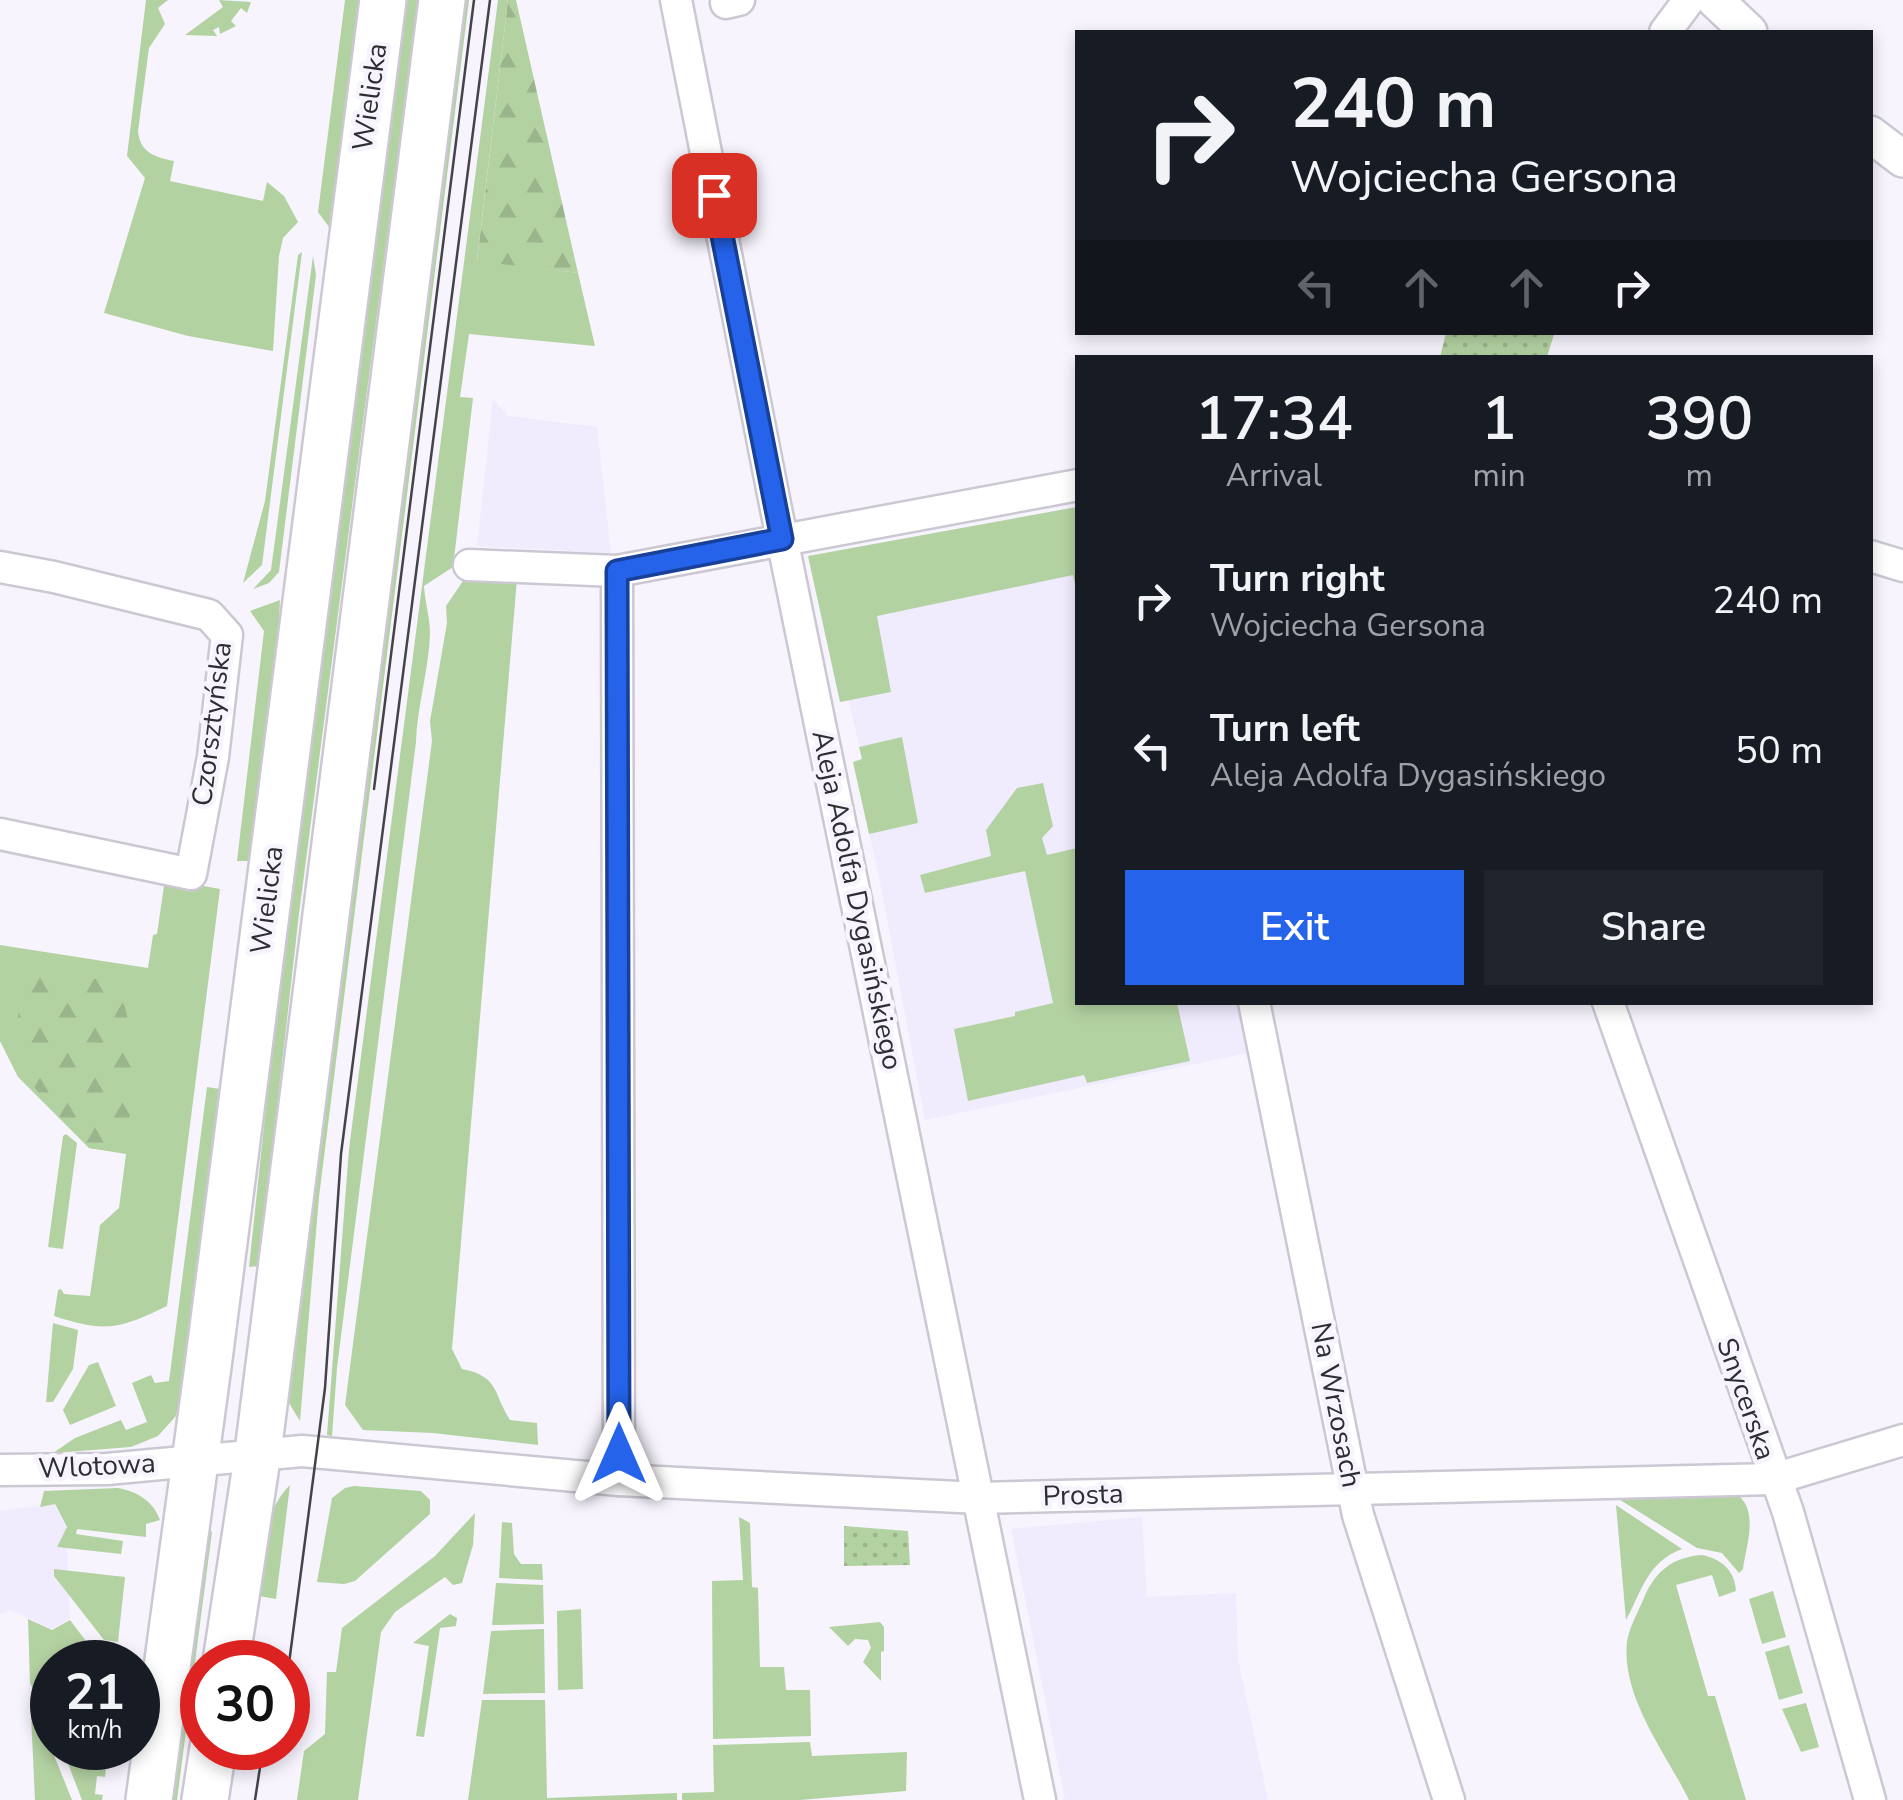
<!DOCTYPE html>
<html lang="en">
<head>
<meta charset="utf-8">
<style>
	:root { --surface:#171b24; --page:#20242c; --text:#f1f3f6; --muted:#9ea1a6; --accent:#2563eb }
	body { margin:0; font-family:"Nunito Sans",sans-serif; background:var(--page); color:var(--text); height:100vh; display:flex; flex-direction:column; font-size:38px; white-space:nowrap }
	* { box-sizing:border-box; margin:0 }
	p { font-size:32px; color:var(--muted) }
	.icon { flex:none; width:55px; height:55px; fill:none; stroke:currentColor; stroke-width:2; stroke-linecap:round; stroke-linejoin:round }
	.map { position:relative; flex:1; overflow:hidden }
	.sheet { position:absolute; left:1075px; top:355px; width:798px; height:650px; display:flex; flex-direction:column; background:var(--surface); border-radius:0px; box-shadow:0 5px 15px #0003 }
	.sheet>* { flex:none }
	.banner { position:absolute; left:1075px; top:30px; width:798px; height:305px; border-radius:0px; box-shadow:0 5px 15px #0003; background:#171b24; color:var(--text); overflow:hidden }
	.speed { position:absolute; left:30px; top:1640px; display:flex; gap:20px; font-size:50px; font-weight:700; text-align:center }
	.speed>* { display:grid; place-content:center; width:130px; height:130px; border-radius:50%; background:var(--surface); box-shadow:0 5px 15px #0003; line-height:1 }
	.speed small { font-size:25px; font-weight:400 }
	.speed .limit { border:15px solid #d22; background:#fff; color:#111 }
	.pin { position:absolute; display:grid; place-items:center; width:85px; height:85px; color:#fff; margin:-42px; border-radius:20px; box-shadow:0 5px 15px #0006 }
	.me { position:absolute; width:110px; margin:-55px; rotate:0deg; stroke-linejoin:round; filter:drop-shadow(0 0 8px #0008) }
	.turn { display:flex; align-items:center; gap:35px; height:210px; padding:0 50px; font-size:45px }
	.turn .icon { width:130px; height:130px; stroke-width:2.5 }
	.turn b { display:block; font-size:70px; line-height:85px }
	.lanes { display:flex; align-items:center; height:95px; padding:0 50px; background:#0003; justify-content:center; gap:50px; direction:ltr }
	.lanes .off { opacity:.35 }
	.eta { display:flex; justify-content:space-evenly; align-items:center; height:170px; text-align:center }
	.eta b { font-size:60px; font-weight:600; line-height:70px }
	.cta { display:flex; gap:20px; margin-top:auto; padding:20px 50px }
	.cta a { flex:1; height:115px; border-radius:0px; background:var(--accent); color:#fff; font-size:40px; font-weight:600; line-height:115px; text-align:center }
	.cta a+a { background:var(--page); color:var(--text) }
	ul { padding:0; list-style:none }
	li { display:flex; align-items:center; gap:30px; height:150px; padding:0 50px }
	li div { flex:1 }
	li b { display:block; font-size:38px }
	li em { font-style:normal }
	.map>svg:first-child { display:block }
	.built { fill:#f1ebfe }
	.grass { fill:#b3d2a2 }
	.forest { fill:url(#forest-firs) }
	.park { fill:url(#park-dots) }
	.lines { fill:none; stroke-linecap:round; stroke-linejoin:round }
	.minor-casing { stroke:#ccc8d3; stroke-width:35 }
	.tertiary-casing { stroke:#ccc8d3; stroke-width:40 }
	.primary-casing { stroke:#ccc8d3; stroke-width:50 }
	.minor { stroke:#fff; stroke-width:30 }
	.tertiary { stroke:#fff; stroke-width:35 }
	.primary { stroke:#fff; stroke-width:45 }
	.tram { stroke:#444348; stroke-width:2.5 }
	.route-casing { stroke:#184099; stroke-width:25 }
	.route { stroke:#2563eb; stroke-width:18 }
	.labels { text-anchor:middle; dominant-baseline:central; stroke-width:9; stroke-linejoin:round; paint-order:stroke }
	.street-label { font-size:28px; fill:#2e2d31; stroke:#f7f4fe }
</style>
</head>
<body>
<div class="map">
<svg width="1903" height="1800" viewBox="0 0 1903 1800">
	<defs>
		<pattern id="forest-firs" width="22" height="20" patternUnits="userSpaceOnUse" patternTransform="scale(2.5)"><rect width="22" height="20" fill="#b3d2a2"/><path d="M5 1l3.5 6h-7zM16 11l3.5 6h-7z" fill="#9ab58c"/></pattern>
		<pattern id="park-dots" width="8" height="8" patternUnits="userSpaceOnUse" patternTransform="scale(2.5)"><rect width="8" height="8" fill="#b3d2a2"/><path d="M2 2h.1M6 6h.1" fill="none" stroke="#9ab58c" stroke-width="1.8" stroke-linecap="round"/></pattern>
	</defs>
	<rect width="100%" height="100%" fill="#f7f4fe"/>
	<g class="built">
		<path d="M493,399l15,17 89,11 14,126 -134,-7z"/>
		<path d="M1077,507l1,495 159,1 11,50 -323,67 -46,-243 -26,-115 9,-3 -13,-58 -9,1 -32,-146z"/>
		<path d="M54,1504l12,23 4,92 -19,10 -40,-19 -11,4v-103z"/>
		<path d="M1142,1517l5,80 89,-4 2,66 30,141h-203l-54,-271z"/>
	</g>
	<g class="grass">
		<path d="M146,0h22l-10,8 7,16 -16,24 -11,83c2,22 17,26 36,30l-4,20 93,20 4,-19 17,14 14,26 -15,16 -4,18 -6,95 -85,-15 -84,-23 41,-135 -18,-22z"/>
		<path d="M219,0l32,2 -4,11 -6,-5 -10,13 5,5 -16,8 -1,-7 -6,3 4,6 -32,-1 38,-28z"/>
		<path d="M345,0h18l-34,227 -11,-15z"/>
		<path d="M403,0h15l-119,914 -40,352 -10,1 42,-394z"/>
		<path d="M464,0h5l-150,1197 -19,224 -11,-18 -3,-26z"/>
		<path d="M498,0h10l-31,260 101,13 17,73 -126,-12 -9,63 13,1 -20,169 -29,19c1,16 6,32 6,47 -1,37 -13,73 -14,109l-79,626 -5,68 -5,-1 22,-286z"/>
		<path d="M302,252l-40,313 -19,18 22,-82 33,-246z"/>
		<path d="M313,256l3,19 -37,297 -10,11 -16,6 18,-19z"/>
		<path d="M1077,507v87l-4,-19 -196,41 14,76 -51,10 -32,-146z"/>
		<path d="M465,578l52,1 -65,770 10,20c37,7 31,24 48,51l27,3 1,22 -105,-12 -70,-3 -18,-25 87,-664 -2,-20 17,-98 -1,-17z"/>
		<path d="M280,600l-2,42 -27,219h-14l27,-230 -14,-20z"/>
		<path d="M902,737l16,86 -49,11 -16,-72 9,-3 -3,-12z"/>
		<path d="M1043,783l10,43 -11,12 5,17 30,-7 1,154 99,1 13,58 -103,22 -3,-8 -116,26 -14,-72 61,-13v-4l38,-9 -28,-132 -100,22 -5,-18 71,-19 -5,-26 31,-42z"/>
		<path d="M165,879l55,10 -53,417c-48,23 -61,27 -113,10l4,-26 3,-1 3,5 26,2 10,-71 19,-17 7,-54 -37,-6 -71,-71 -18,-36v-96l148,23 5,-33 4,-1z"/>
		<path d="M207,1087l13,2 -20,172 -16,120 -8,35 -18,20 -27,11 -78,6 22,-15 46,-18 5,10 21,-8 -15,-39 19,-8 4,8 14,-2z"/>
		<path d="M66,1134l11,9 -14,106 -15,-2 15,-111z"/>
		<path d="M53,1323l25,7 -5,39 -20,33h-7z"/>
		<path d="M98,1362l18,44 -46,19 -7,-15 26,-45z"/>
		<path d="M290,1485l-14,114 -17,-3c5,-37 2,-83 31,-111z"/>
		<path d="M354,1486l67,5 9,9v14l-75,67 -11,3 -27,-2 15,-84 13,-10z"/>
		<path d="M118,1488c20,4 35,13 42,32l-14,4v13l-69,-8 -1,5 47,7 -2,13 -64,-7 10,-20 -12,-23 -15,3 4,-16z"/>
		<path d="M1738,1495c21,18 8,50 5,74l-4,4 -17,-20 -25,-5 -80,-50z"/>
		<path d="M1616,1505l66,44c-35,13 -40,42 -56,71z"/>
		<path d="M475,1513l-2,32 -11,38 -9,2 -8,-8 -50,35 -14,20 -23,168h-61l7,-49 21,-17 2,-62h9l6,-44 93,-72z"/>
		<path d="M739,1517l11,6 2,64 6,1 2,79h24l2,23h24l1,46 -98,3 -1,-158 31,-1z"/>
		<path d="M502,1522l10,1 2,31 7,10h21l1,16 -44,-2z"/>
		<path d="M208,1526l4,6 -35,268h-6z"/>
		<path d="M1702,1555c20,4 33,16 34,36l-17,6 -7,-22 -36,10 32,111h7l31,104h-57c-23,-47 -68,-103 -62,-158 2,-14 11,-30 17,-44 11,-27 29,-41 58,-43z"/>
		<path d="M54,1569l71,8 -7,65 -14,-2 -50,-64z"/>
		<path d="M496,1583l47,2 1,39 -52,1z"/>
		<path d="M1773,1591l13,46 -24,7 -13,-45z"/>
		<path d="M581,1609l2,80 -25,1 -1,-79z"/>
		<path d="M450,1614l7,4 -1,8 -16,2 -16,109 -8,-1 13,-90 -16,-3z"/>
		<path d="M28,1619l24,11 18,-10 25,33 3,9h-46v64l-22,-43z"/>
		<path d="M880,1622l4,5v24l-3,1v29l-18,-19 8,-14 -3,-8 -13,-1 -7,7 -19,-19z"/>
		<path d="M544,1629l1,64 -62,1 8,-63z"/>
		<path d="M1789,1645l14,48 -24,7 -14,-48z"/>
		<path d="M482,1700h63l2,98 130,-5v7h-209z"/>
		<path d="M1806,1703l13,44 -18,5 -19,-43z"/>
		<path d="M31,1715l8,3 33,82h-37z"/>
		<path d="M810,1742l2,14 95,-4 -1,39 -106,9h-118v-7l32,-1 -1,-47z"/>
		<path d="M62,1748h36l-1,10 10,2 -2,17 -8,-1 -2,18 8,1 -1,5h-20z"/>
	</g>
	<g class="forest">
		<path d="M508,0h8l62,273 -101,-12z"/>
		<path d="M26,961l11,8 83,14 21,100 -24,69 -28,-4c-22,-26 -56,-54 -69,-86 -8,-19 2,-80 6,-101z"/>
	</g>
	<g class="park">
		<path d="M1538,332l16,2 -7,23h-107l6,-24z"/>
		<path d="M844,1526l64,5 2,34 -66,1z"/>
	</g>
	<g class="lines">
		<g class="minor-casing">
			<g id="minor">
				<path d="M676,0l100,509 264,1291"/>
				<path d="M726,3l13,-3"/>
				<path d="M1665,32l24,-32"/>
				<path d="M1870,556l33,10"/>
				<path d="M469,565l148,6 461,-86"/>
				<path d="M0,567l54,10 155,38 18,20 -14,122 -22,117 -191,-40"/>
				<path d="M617,571l2,909"/>
				<path d="M1254,1002l104,513 91,285"/>
				<path d="M1608,1002l180,510 82,288"/>
				<path d="M0,1470l107,-1 195,-18 317,29 360,18 795,-19 129,-39"/>
			</g>
		</g>
		<g class="tertiary-casing">
			<g id="tertiary">
				<path d="M1715,0l34,32"/>
				<path d="M1870,134l33,25"/>
			</g>
		</g>
		<g class="primary-casing">
			<g id="primary">
				<path d="M226,1662l32,-210 184,-1452"/>
				<path d="M149,1800l60,-441 174,-1359"/>
				<path d="M205,1800l8,-52"/>
			</g>
		</g>
		<use href="#minor" class="minor"/>
		<use href="#tertiary" class="tertiary"/>
		<use href="#primary" class="primary"/>
		<g class="tram">
			<path d="M374,789l100,-789"/>
			<path d="M288,1671l37,-283 16,-234 149,-1154"/>
			<path d="M255,1800l8,-52"/>
		</g>
	</g>
	<g class="lines">
		<g class="route-casing">
			<path id="route" d="M619,1454l-2,-883 165,-32 -68,-344"/>
		</g>
		<use href="#route" class="route"/>
	</g>
	<g class="labels">
		<g class="street-label">
			<text transform="translate(370 97) rotate(-82)">Wielicka</text>
			<text transform="translate(212 724) rotate(-83)">Czorsztyńska</text>
			<text transform="translate(267 900) rotate(-83)">Wielicka</text>
			<text transform="translate(857 900) rotate(78)">Aleja Adolfa Dygasińskiego</text>
			<text transform="translate(1746 1399) rotate(71)">Snycerska</text>
			<text transform="translate(1336 1405) rotate(79)">Na Wrzosach</text>
			<text transform="translate(97 1466) rotate(-3)">Wlotowa</text>
			<text transform="translate(1083 1495) rotate(-2)">Prosta</text>
		</g>
	</g>
</svg>
<div class="speed"><div>21<small>km/h</small></div><div class="limit">30</div></div>
<div class="pin" style="left:714px;top:195px;background:#d93025"><svg class="icon" aria-label="arrive" viewBox="0 0 24 24"><path d="M6 21V4h12l-3 4 3 4H6"/></svg></div>
<svg class="me" style="left:619px;top:1454px" viewBox="-20 -20 40 40"><path d="M0-17L14 15 0 8-14 15z" fill="#2563eb" stroke="#fff" stroke-width="4"/></svg>
<div class="banner">
<div class="turn"><svg class="icon" aria-label="right" viewBox="0 0 24 24"><path d="M7 20v-9h11M14 6l5 5-5 5"/></svg><div><b>240 m</b>Wojciecha Gersona</div></div>
<div class="lanes"><svg class="icon off" aria-label="left" viewBox="0 0 24 24"><path d="M17 20v-9H6M10 6l-5 5 5 5"/></svg><svg class="icon off" aria-label="ahead" viewBox="0 0 24 24"><path d="M12 20V5M6 11l6-6 6 6"/></svg><svg class="icon off" aria-label="ahead" viewBox="0 0 24 24"><path d="M12 20V5M6 11l6-6 6 6"/></svg><svg class="icon" aria-label="right" viewBox="0 0 24 24"><path d="M7 20v-9h11M14 6l5 5-5 5"/></svg></div>
</div>
<section class="sheet">
<div class="eta">
<div><b>17:34</b><p>Arrival</p></div>
<div><b>1</b><p>min</p></div>
<div><b>390</b><p>m</p></div>
</div>
<ul>
<li><svg class="icon" aria-label="right" viewBox="0 0 24 24"><path d="M7 20v-9h11M14 6l5 5-5 5"/></svg><div><b>Turn right</b><p>Wojciecha Gersona</p></div><em>240 m</em></li>
<li><svg class="icon" aria-label="left" viewBox="0 0 24 24"><path d="M17 20v-9H6M10 6l-5 5 5 5"/></svg><div><b>Turn left</b><p>Aleja Adolfa Dygasińskiego</p></div><em>50 m</em></li>
</ul>
<div class="cta"><a>Exit</a><a>Share</a></div>
</section>
</div>
</body>
</html>
